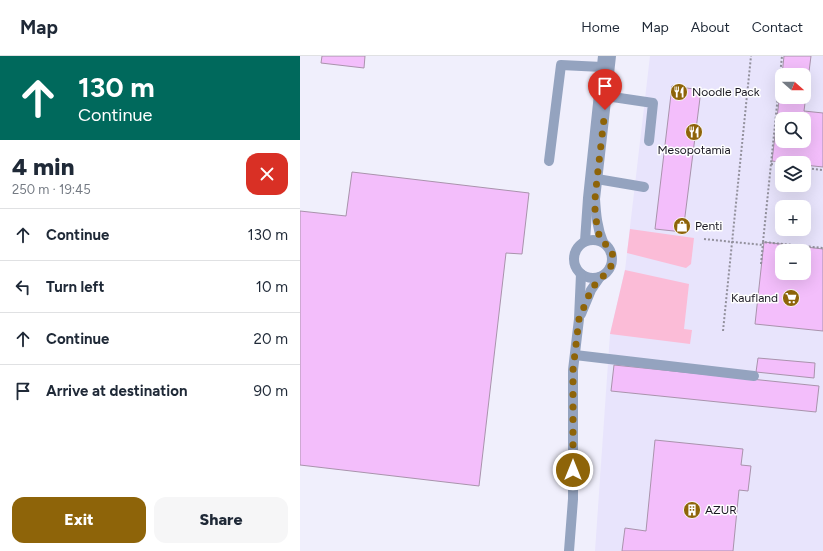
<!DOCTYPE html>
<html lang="en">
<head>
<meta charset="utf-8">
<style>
	:root { --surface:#fff; --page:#f6f6f7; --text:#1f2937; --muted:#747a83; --line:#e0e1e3; --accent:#8e6409 }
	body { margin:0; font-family:Figtree,sans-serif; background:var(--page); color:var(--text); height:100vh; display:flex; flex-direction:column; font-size:15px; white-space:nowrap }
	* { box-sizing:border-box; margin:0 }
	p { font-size:13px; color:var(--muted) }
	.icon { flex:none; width:22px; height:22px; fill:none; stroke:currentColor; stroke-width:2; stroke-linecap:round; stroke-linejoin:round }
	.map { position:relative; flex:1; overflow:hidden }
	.drawer { display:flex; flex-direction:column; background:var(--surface); width:300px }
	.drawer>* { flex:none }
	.banner { background:#00695c; color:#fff; overflow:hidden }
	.needle { width:26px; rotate:111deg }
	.controls { position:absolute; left:475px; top:12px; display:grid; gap:8px }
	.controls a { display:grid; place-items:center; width:36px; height:36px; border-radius:8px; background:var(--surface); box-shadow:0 4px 16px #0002; font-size:20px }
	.pin { position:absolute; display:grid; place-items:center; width:34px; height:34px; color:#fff; margin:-41px -17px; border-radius:50% 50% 50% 0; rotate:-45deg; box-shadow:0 0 4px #0007 }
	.pin .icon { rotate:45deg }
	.me { position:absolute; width:44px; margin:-22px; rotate:0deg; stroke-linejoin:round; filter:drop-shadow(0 0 3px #0008) }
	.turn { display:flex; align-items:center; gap:14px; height:84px; padding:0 12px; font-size:18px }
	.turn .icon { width:52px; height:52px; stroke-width:2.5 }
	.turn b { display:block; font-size:28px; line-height:34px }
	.round { display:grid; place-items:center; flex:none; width:42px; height:42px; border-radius:12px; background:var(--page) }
	.headline { display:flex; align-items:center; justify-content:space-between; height:68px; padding:0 12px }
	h1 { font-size:24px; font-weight:800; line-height:30px }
	.action { display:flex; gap:8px; margin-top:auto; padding:8px 12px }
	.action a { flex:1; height:46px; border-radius:12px; background:var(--accent); color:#fff; font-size:16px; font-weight:800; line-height:46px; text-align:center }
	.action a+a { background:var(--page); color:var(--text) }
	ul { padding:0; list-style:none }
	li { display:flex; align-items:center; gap:12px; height:52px; padding:0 12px; border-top:1px solid var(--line) }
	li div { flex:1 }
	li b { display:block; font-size:15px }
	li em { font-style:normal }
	header { display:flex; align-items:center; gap:24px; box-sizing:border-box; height:56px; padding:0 20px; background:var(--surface); border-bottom:1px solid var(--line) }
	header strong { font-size:19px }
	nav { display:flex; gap:22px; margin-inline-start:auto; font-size:14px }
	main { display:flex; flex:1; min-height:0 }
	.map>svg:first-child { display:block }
	.built { fill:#e8e4fc; fill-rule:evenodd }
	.green { fill:#fbbcd7 }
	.building { fill:#f3befb; stroke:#a993ac; fill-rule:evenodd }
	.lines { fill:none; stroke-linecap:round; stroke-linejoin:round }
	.path { stroke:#92909c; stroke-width:2; stroke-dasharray:2 2; stroke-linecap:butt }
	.minor { stroke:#94a3bf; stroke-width:10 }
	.route { stroke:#8e6409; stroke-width:7; stroke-dasharray:0 12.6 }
	.labels { text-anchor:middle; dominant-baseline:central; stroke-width:3; stroke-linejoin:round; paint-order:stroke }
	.poi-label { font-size:12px; fill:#191722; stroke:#fefefe; text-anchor:start }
</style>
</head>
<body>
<header>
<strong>Map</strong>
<nav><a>Home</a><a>Map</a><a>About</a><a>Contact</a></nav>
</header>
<main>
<section class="drawer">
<div class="banner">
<div class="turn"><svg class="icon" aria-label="ahead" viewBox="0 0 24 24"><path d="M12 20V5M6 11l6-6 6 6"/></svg><div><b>130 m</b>Continue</div></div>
</div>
<div class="headline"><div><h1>4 min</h1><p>250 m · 19:45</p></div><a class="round" style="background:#d93025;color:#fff"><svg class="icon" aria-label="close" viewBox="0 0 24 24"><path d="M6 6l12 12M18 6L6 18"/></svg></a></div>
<ul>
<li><svg class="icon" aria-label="ahead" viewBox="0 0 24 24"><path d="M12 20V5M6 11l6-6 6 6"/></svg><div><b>Continue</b></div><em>130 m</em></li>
<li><svg class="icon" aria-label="left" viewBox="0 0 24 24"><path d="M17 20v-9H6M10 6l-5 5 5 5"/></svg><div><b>Turn left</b></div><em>10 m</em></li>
<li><svg class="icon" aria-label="ahead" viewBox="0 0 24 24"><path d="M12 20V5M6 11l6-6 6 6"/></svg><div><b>Continue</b></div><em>20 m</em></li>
<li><svg class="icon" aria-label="arrive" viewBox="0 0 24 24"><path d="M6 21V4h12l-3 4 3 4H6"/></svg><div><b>Arrive at destination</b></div><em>90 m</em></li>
</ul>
<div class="action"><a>Exit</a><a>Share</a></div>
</section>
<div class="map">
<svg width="523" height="495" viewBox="0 0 523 495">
	<rect width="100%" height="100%" fill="#f0effc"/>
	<path class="built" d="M350,0h173v495h-228l15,-217 15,-64zM482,19h22v22h-22zM482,63h22v22h-22zM482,107h22v22h-22zM482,151h22v22h-22zM482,195h22v22h-22z"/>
	<g class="green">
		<path d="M330,173l64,9 -3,26 -5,4 -59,-15z"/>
		<path d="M325,214l64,14 -5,45 8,1 -2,14 -80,-10z"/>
	</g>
	<g class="building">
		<path d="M22,0h43l-1,12 -43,-5z"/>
		<path d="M484,0h27l-7,55 19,2v54l-19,-2v-2h-16l-16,-2 10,-86v22h22v-22h-22zM482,63h22v22h-22z"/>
		<path d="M372,30l29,4 -18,142 -28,-3z"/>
		<path d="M52,116l177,21 -7,61 -16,-1 -27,233 -179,-21v-254l46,5z"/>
		<path d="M464,186l59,7v82l-68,-7zM482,195h22v22h-22z"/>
		<path d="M458,302l57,5 -1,15 -58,-6z"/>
		<path d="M314,309l205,21 -3,26 -205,-21z"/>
		<path d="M355,384l88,9 -2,16 10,1 -3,25 -9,-1 -6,61h-111l3,-23 21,3z"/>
	</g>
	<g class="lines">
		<g class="path">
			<path d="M471,108l11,1"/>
			<path d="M504,112l19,2"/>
			<path d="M404,183l59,6"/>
			<path d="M463,186l19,-186"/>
			<path d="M461,208l2,-22 60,6"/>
			<path d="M423,275l28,-275"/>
		</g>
		<g class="minor">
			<path d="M306,40l47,7 -4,38"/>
			<path d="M249,105l12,-96 41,2"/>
			<path d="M297,123l47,8"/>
			<circle cx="293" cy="203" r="19"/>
			<path d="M285,185l3,-43 15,-142"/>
			<path d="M303,186c-6,-14 -7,-28 -8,-43l16,-143"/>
			<path d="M281,258l10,-24 9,-13"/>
			<path d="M275,299l179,21"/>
			<path d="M269,495l4,-52v-129l6,-51 2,-45"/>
		</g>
	</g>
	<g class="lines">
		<path class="route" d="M273,414v-100l6,-51 12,-29 9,-12 5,-3 3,-3 5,-10v-6l-2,-6 -4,-5 -5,-3 -4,-10 -2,-13 -1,-10v-10l2,-20 8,-69"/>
	</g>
	<defs>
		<g id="restaurant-disc" transform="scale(0.9)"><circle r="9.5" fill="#8e6409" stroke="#fefefe"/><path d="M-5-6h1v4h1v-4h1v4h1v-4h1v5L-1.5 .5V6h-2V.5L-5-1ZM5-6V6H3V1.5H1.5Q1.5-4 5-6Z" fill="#fff"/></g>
		<g id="shop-disc" transform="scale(0.9)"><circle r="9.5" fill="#8e6409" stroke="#fefefe"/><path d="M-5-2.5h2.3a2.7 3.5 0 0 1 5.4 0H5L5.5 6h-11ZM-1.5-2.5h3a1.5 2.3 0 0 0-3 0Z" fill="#fff"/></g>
		<g id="supermarket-disc" transform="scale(0.9)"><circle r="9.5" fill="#8e6409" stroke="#fefefe"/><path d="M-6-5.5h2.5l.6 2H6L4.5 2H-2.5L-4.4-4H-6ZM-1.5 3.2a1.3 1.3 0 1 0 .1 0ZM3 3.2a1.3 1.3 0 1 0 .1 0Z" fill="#fff"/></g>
		<g id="building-disc" transform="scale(0.9)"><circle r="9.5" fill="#8e6409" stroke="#fefefe"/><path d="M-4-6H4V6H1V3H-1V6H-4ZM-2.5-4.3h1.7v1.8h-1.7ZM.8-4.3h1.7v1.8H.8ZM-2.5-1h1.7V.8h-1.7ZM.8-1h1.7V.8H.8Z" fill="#fff"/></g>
	</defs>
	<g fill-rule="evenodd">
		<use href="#restaurant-disc" x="379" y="36"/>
		<use href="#restaurant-disc" x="394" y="76"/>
		<use href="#shop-disc" x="382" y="170"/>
		<use href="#supermarket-disc" x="491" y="242"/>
		<use href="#building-disc" x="392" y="454"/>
	</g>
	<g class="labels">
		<g class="poi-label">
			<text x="392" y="36">Noodle Pack</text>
			<text x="394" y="94" text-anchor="middle">Mesopotamia</text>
			<text x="395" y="170">Penti</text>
			<text x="478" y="242" text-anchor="end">Kaufland</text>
			<text x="405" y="454">AZUR</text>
		</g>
	</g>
</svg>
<div class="controls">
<a><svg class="needle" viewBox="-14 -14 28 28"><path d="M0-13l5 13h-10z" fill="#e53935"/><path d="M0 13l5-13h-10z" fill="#747a83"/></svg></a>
<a><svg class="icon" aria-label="search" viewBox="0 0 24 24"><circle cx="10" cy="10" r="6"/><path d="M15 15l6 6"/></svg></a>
<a><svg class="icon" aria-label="layers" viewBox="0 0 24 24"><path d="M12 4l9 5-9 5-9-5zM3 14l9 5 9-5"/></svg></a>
<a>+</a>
<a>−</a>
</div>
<div class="pin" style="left:305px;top:54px;background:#d93025"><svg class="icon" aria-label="arrive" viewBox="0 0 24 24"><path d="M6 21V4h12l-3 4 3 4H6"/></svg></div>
<svg class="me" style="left:273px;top:414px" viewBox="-20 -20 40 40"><circle r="17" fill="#8e6409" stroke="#fff" stroke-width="3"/><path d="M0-11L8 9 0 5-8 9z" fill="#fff"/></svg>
</div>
</main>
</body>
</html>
